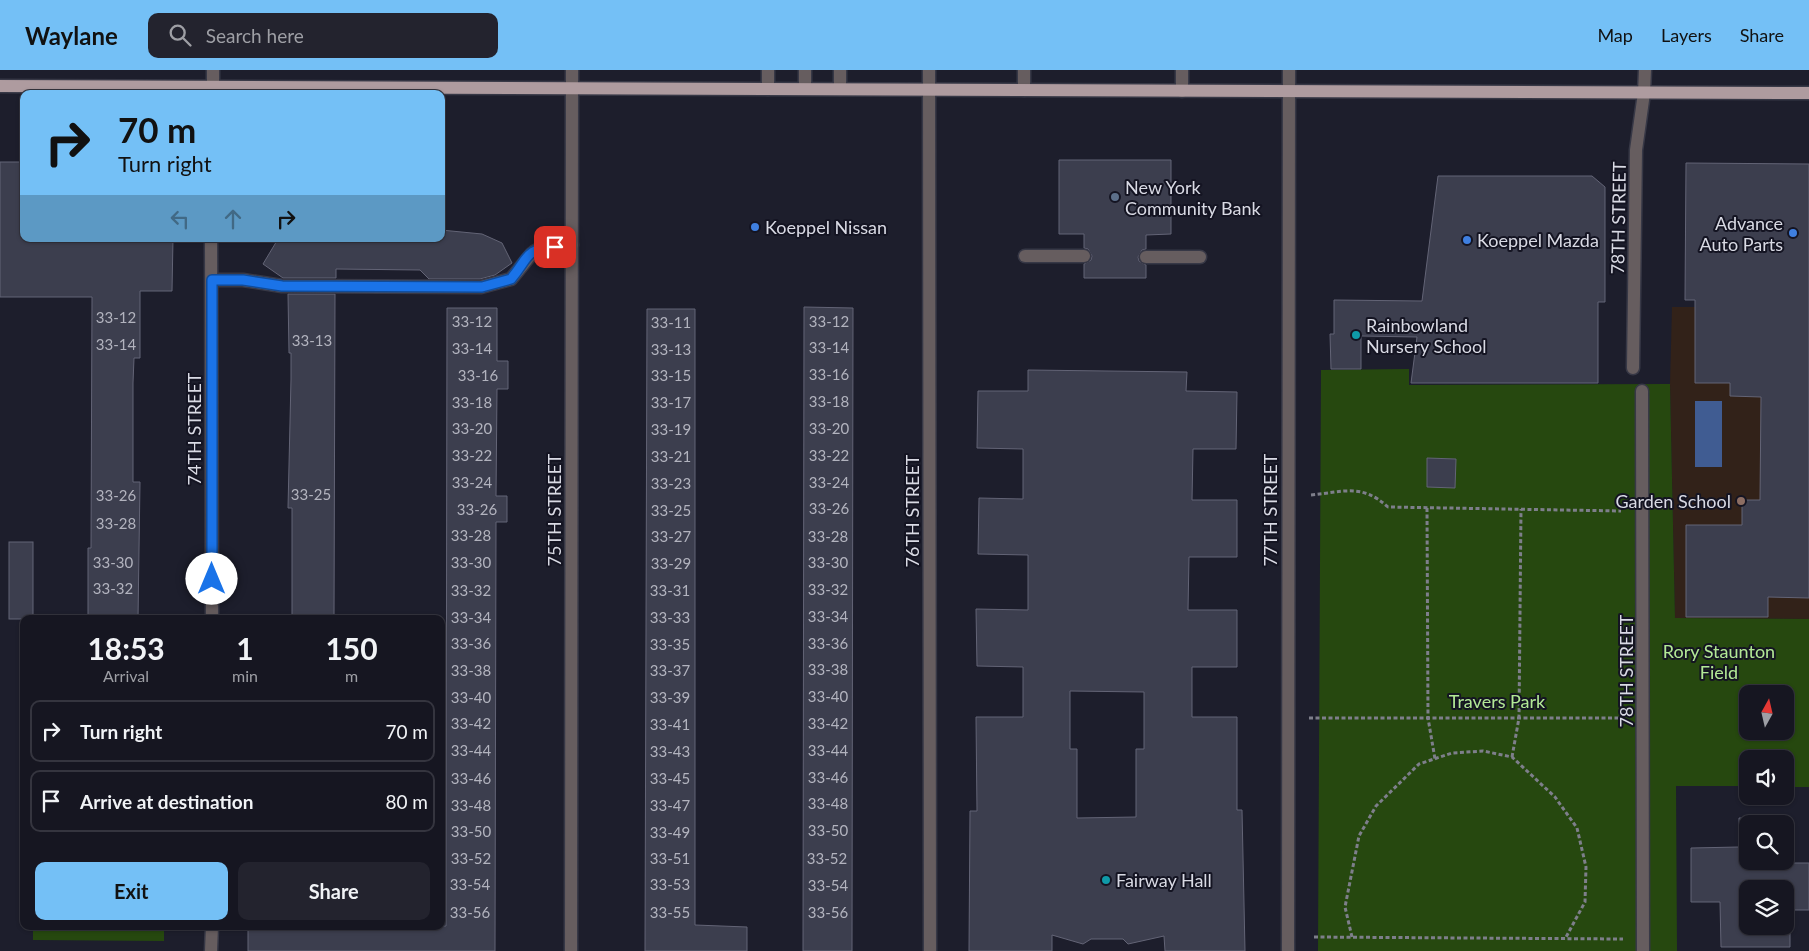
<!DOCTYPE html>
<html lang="en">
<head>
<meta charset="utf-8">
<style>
	:root { --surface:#161621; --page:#23232e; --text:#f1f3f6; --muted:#9e9fa5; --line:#35353f; --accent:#74c0f6 }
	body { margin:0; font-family:Lato,sans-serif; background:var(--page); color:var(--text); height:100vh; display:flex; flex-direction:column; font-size:19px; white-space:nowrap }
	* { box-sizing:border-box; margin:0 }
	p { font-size:16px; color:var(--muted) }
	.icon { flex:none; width:28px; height:28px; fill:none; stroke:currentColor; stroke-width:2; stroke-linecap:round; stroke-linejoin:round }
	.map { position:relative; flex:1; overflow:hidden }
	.drawer { position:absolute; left:20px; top:545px; width:425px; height:315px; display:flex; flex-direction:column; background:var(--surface); border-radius:10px; box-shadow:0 1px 4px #0004,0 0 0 1px var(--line) }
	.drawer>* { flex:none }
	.top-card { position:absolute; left:20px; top:20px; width:425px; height:152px; border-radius:10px; box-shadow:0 1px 4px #0004,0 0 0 1px var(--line); background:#74c0f6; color:#111; overflow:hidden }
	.needle { width:32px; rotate:8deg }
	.fabs { position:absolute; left:1739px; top:615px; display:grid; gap:10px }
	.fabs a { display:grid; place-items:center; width:55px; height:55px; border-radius:10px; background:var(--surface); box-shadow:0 1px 4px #0004,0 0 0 1px var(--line); font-size:25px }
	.pin { position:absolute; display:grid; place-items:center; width:42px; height:42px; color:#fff; margin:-21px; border-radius:10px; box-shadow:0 2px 8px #0006 }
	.me { position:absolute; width:55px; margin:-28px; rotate:0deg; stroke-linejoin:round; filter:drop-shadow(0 0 4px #0008) }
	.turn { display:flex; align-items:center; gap:18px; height:105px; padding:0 15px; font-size:22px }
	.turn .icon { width:65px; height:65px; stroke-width:2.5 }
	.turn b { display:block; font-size:35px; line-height:42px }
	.lanes { display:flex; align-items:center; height:48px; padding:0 15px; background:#0003; justify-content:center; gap:25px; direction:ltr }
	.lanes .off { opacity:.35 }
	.eta { display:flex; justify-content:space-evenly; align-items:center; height:85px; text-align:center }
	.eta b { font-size:30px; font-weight:700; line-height:35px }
	.action { display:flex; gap:10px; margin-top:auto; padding:10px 15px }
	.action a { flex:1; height:58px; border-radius:10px; background:var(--accent); color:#111; font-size:20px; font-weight:700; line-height:58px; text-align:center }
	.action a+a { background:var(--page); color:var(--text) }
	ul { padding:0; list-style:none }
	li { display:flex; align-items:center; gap:15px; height:62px; margin:0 10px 8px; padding:0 5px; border:2px solid var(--line); border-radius:10px }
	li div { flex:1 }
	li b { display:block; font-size:19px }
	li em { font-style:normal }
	header { display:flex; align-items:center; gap:30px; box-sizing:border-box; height:70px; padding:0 25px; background:var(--accent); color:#111 }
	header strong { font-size:24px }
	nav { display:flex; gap:28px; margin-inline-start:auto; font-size:18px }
	.search { width:350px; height:45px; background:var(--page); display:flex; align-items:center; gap:12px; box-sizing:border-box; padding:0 18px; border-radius:10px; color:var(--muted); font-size:19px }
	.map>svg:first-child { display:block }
	.education { fill:#322219 }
	.green { fill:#26480f; fill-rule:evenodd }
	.water { fill:#405c92 }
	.building { fill:#3c3e4e; stroke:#636476; fill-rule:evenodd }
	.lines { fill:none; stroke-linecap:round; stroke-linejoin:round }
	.service-casing { stroke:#373846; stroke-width:15 }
	.pedestrian-casing { stroke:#373846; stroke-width:15 }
	.minor-casing { stroke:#373846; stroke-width:15 }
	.primary-casing { stroke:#373846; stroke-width:15 }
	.path { stroke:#7e7f8b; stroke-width:3; stroke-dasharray:4 2.5; stroke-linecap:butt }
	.service { stroke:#665d5f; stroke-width:12 }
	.pedestrian { stroke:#665d5f; stroke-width:12 }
	.minor { stroke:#665d5f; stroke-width:12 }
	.primary { stroke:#ae9b9f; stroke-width:12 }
	.route-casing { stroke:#114b97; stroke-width:12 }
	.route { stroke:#1a73e8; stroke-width:9 }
	.service-dot { fill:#5c6f8a; stroke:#141422; stroke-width:2 }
	.shop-dot { fill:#3f7fe0; stroke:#141422; stroke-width:2 }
	.culture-dot { fill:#0f9aa8; stroke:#141422; stroke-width:2 }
	.education-dot { fill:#8d6e63; stroke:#141422; stroke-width:2 }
	.labels { text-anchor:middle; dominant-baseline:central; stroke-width:4; stroke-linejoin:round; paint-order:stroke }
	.number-label { font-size:15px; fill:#b2b3be }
	.poi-label { font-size:18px; fill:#d9dae4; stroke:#141422; text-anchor:start }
	.street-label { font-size:18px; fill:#d9dae4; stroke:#141422 }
	.park-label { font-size:18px; fill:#b3e996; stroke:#141422 }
</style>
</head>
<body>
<header>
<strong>Waylane</strong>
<div class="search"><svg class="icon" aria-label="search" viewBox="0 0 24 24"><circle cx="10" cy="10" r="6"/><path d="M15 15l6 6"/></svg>Search here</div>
<nav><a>Map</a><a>Layers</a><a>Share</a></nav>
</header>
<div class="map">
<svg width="1809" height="881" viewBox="0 0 1809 881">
	<rect width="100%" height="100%" fill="#1d1e2c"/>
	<path class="education" d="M1672,237h137v312l-134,-1 -5,-234z"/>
	<g class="green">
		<path d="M1409,299v16l261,-1 5,234 134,1v168h-24v-28h-37l-1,27h-71l1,165h-359l3,-581zM1748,624h37v37h-37z"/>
		<path d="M33,856h131v15l-131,-1z"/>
	</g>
	<rect class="water" x="1695" y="331" width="27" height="66"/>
	<g class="building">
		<path d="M1059,90h112v74l-25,1v14l-4,1 -4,7 1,4 7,4v13h-62v-14l7,-4 1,-4 -4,-7 -4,-1v-14h-25z"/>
		<path d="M0,92h24v77h149l-1,52h-32v67h-6l-1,25v99h7l-2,137h-50v-71h3l1,-251h-92z"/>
		<path d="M1686,93l123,1v434l-41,-1v20h-82v-92h56v-25h18l1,-103 -31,-1v-13h-35v-83h-10z"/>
		<path d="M1438,106h154l13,11v115h-7v81h-187l6,-46 -56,-1v33h-30l-1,-35h4v-34l88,1z"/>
		<path d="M441,160l41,4 20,9 10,20 -17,12 -15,4h-51l-9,-9 -84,-1v9h-53l-20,-14 15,-25h163z"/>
		<path d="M288,224h47l-1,325h-42v-111h-4l3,-129v-26h-2z"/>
		<path d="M804,237l49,1 -1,643h-49z"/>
		<path d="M447,238h50v53h11v28h-11l-1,107h11v26h-11l-1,429h-247v-25h198z"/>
		<path d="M647,239h48v616l52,2v24h-102z"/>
		<path d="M1028,300l159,2 -1,19 51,1 -1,57h-43l-1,51h45v57h-48l-1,53h49v57h-45v50h45v93h5l3,141h-80l-1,-15 -36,8 -5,-5h-32l-8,5 -31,-9v16h-83l1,-140h7l-1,-94h47v-50l-46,-1 -1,-57 52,1v-55l-50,-1 1,-56 44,1v-50l-46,-1 1,-57h50zM1070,621l74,1v57h-8v68l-59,1v-69h-7z"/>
		<path d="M1427,388l29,1 -1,29 -28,-1z"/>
		<rect x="9" y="472" width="24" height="77"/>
		<path d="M1739,748h49l1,45h20v47h-19v37h-69l-1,-45h-29v-54l48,-1zM1748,754h37v37h-37zM1748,819h37v37h-37z"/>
	</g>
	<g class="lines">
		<g class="service-casing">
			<g id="service">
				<path d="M805,18v-18"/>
				<path d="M768,19v-19"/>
				<path d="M840,19v-19"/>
				<path d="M1024,20v-20"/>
				<path d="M1182,21v-21"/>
				<path d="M1025,186h59"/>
				<path d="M1146,187h54"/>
				<path d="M212,210h31l39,6 199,1 30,-8c28,-32 16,-31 61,-34"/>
			</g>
		</g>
		<g class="pedestrian-casing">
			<path id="pedestrian" d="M1642,321l1,560"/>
		</g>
		<g class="minor-casing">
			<g id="minor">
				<path d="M929,0l1,881"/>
				<path d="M213,24v-24"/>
				<path d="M211,169l1,380"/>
				<path d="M1633,298l3,-218 8,-57 1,-23"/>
				<path d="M211,881l1,-25"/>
				<path d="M571,881l1,-881"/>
				<path d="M1288,881l1,-881"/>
			</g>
		</g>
		<g class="primary-casing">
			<path id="primary" d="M0,16l1809,7"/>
		</g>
		<g class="path">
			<path d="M1311,425c33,-3 50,-12 77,12l233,4"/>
			<path d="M1427,438l1,210 7,41"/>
			<path d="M1309,648h314"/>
			<path d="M1512,687l7,-39 2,-209"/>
			<path d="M1314,867l309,2"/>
			<path d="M1352,867l-7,-30 14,-71 17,-30 43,-42 33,-11 31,-2 29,6 43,40 22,31 9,39 -1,35 -20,37"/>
		</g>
		<use href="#service" class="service"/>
		<use href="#pedestrian" class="pedestrian"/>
		<use href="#minor" class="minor"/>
		<use href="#primary" class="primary"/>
	</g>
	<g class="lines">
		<g class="route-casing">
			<path id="route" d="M212,509v-299h31l39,6 200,1 29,-8c18,-21 13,-30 44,-32"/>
		</g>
		<use href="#route" class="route"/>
	</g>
	<circle class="service-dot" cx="1115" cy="127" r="5"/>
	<g class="shop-dot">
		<circle cx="755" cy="157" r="5"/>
		<circle cx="1793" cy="163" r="5"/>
		<circle cx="1467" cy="170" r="5"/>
	</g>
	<g class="culture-dot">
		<circle cx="1356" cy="265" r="5"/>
		<circle cx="1106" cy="810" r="5"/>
	</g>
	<circle class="education-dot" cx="1741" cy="431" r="5"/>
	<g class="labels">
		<g class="number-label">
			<text x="116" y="247">33-12</text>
			<text x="472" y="251">33-12</text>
			<text x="829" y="251">33-12</text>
			<text x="671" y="252">33-11</text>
			<text x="312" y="270">33-13</text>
			<text x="116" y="274">33-14</text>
			<text x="829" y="277">33-14</text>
			<text x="472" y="278">33-14</text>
			<text x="671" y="279">33-13</text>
			<text x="829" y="304">33-16</text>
			<text x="478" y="305">33-16</text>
			<text x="671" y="305">33-15</text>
			<text x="829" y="331">33-18</text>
			<text x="472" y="332">33-18</text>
			<text x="671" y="332">33-17</text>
			<text x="472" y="358">33-20</text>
			<text x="829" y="358">33-20</text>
			<text x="671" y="359">33-19</text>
			<text x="472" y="385">33-22</text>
			<text x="829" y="385">33-22</text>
			<text x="671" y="386">33-21</text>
			<text x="472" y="412">33-24</text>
			<text x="829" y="412">33-24</text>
			<text x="671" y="413">33-23</text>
			<text x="311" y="424">33-25</text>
			<text x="116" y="425">33-26</text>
			<text x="829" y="438">33-26</text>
			<text x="477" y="439">33-26</text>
			<text x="671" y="440">33-25</text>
			<text x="116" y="453">33-28</text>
			<text x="471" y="465">33-28</text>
			<text x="671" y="466">33-27</text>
			<text x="828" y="466">33-28</text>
			<text x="113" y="492">33-30</text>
			<text x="471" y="492">33-30</text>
			<text x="828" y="492">33-30</text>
			<text x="671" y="493">33-29</text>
			<text x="113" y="518">33-32</text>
			<text x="828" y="519">33-32</text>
			<text x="471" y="520">33-32</text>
			<text x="670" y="520">33-31</text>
			<text x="828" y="546">33-34</text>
			<text x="471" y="547">33-34</text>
			<text x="670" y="547">33-33</text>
			<text x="471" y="573">33-36</text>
			<text x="828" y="573">33-36</text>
			<text x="670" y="574">33-35</text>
			<text x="828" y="599">33-38</text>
			<text x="471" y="600">33-38</text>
			<text x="670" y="600">33-37</text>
			<text x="828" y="626">33-40</text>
			<text x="471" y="627">33-40</text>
			<text x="670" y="627">33-39</text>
			<text x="471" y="653">33-42</text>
			<text x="828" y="653">33-42</text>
			<text x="670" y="654">33-41</text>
			<text x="471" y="680">33-44</text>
			<text x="828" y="680">33-44</text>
			<text x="670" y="681">33-43</text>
			<text x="828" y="707">33-46</text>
			<text x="471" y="708">33-46</text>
			<text x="670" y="708">33-45</text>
			<text x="828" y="733">33-48</text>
			<text x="471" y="735">33-48</text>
			<text x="670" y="735">33-47</text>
			<text x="828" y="760">33-50</text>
			<text x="471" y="761">33-50</text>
			<text x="670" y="762">33-49</text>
			<text x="471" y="788">33-52</text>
			<text x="670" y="788">33-51</text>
			<text x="827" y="788">33-52</text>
			<text x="470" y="814">33-54</text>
			<text x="670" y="814">33-53</text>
			<text x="828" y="815">33-54</text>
			<text x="470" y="842">33-56</text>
			<text x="670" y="842">33-55</text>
			<text x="828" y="842">33-56</text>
		</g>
		<g class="poi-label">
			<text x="1125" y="117">New York<tspan x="1125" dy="21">Community Bank</tspan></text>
			<text x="1783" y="153" text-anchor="end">Advance<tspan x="1783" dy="21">Auto Parts</tspan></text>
			<text x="765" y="157">Koeppel Nissan</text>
			<text x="1477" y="170">Koeppel Mazda</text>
			<text x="1366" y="255">Rainbowland<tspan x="1366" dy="21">Nursery School</tspan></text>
			<text x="1731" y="431" text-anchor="end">Garden School</text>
			<text x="1116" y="810">Fairway Hall</text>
		</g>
		<g class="street-label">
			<text transform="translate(1618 148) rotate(-89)">78TH STREET</text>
			<text transform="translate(194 359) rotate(-90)">74TH STREET</text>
			<text transform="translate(554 440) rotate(-90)">75TH STREET</text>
			<text transform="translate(1270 440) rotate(-90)">77TH STREET</text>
			<text transform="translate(912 441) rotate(-90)">76TH STREET</text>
			<text transform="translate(1626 601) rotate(-90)">78TH STREET</text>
		</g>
		<g class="park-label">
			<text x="1719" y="581">Rory Staunton<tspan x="1719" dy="21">Field</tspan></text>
			<text x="1497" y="631">Travers Park</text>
		</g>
	</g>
</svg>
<div class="fabs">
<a><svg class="needle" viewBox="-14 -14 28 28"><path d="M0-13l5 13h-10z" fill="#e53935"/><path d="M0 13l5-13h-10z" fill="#9e9fa5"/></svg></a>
<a><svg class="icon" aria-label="sound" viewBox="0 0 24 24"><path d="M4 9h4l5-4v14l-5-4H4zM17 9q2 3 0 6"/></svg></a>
<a><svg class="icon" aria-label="search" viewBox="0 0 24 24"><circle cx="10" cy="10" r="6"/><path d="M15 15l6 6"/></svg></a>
<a><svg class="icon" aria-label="layers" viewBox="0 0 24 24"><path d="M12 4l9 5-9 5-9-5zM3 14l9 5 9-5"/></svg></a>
</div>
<div class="pin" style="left:555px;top:177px;background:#d93025"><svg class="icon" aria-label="arrive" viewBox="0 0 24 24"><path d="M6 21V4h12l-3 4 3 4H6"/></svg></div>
<svg class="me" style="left:212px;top:509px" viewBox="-20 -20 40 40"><circle r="19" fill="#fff"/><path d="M0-13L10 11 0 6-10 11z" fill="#1a73e8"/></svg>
<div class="top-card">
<div class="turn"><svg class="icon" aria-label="right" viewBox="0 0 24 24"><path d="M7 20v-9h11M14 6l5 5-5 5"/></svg><div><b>70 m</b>Turn right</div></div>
<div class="lanes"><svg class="icon off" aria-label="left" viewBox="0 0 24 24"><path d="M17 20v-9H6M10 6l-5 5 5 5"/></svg><svg class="icon off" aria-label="ahead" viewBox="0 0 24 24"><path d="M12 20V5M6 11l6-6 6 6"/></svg><svg class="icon" aria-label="right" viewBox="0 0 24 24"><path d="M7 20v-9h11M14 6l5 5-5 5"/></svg></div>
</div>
<section class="drawer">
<div class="eta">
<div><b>18:53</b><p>Arrival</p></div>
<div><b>1</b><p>min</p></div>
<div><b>150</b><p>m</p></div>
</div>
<ul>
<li><svg class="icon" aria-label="right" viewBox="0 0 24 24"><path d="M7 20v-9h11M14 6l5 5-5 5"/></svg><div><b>Turn right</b></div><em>70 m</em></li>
<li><svg class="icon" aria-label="arrive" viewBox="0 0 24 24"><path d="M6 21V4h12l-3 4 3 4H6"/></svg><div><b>Arrive at destination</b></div><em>80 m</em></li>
</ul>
<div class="action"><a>Exit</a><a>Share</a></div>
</section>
</div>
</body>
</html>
